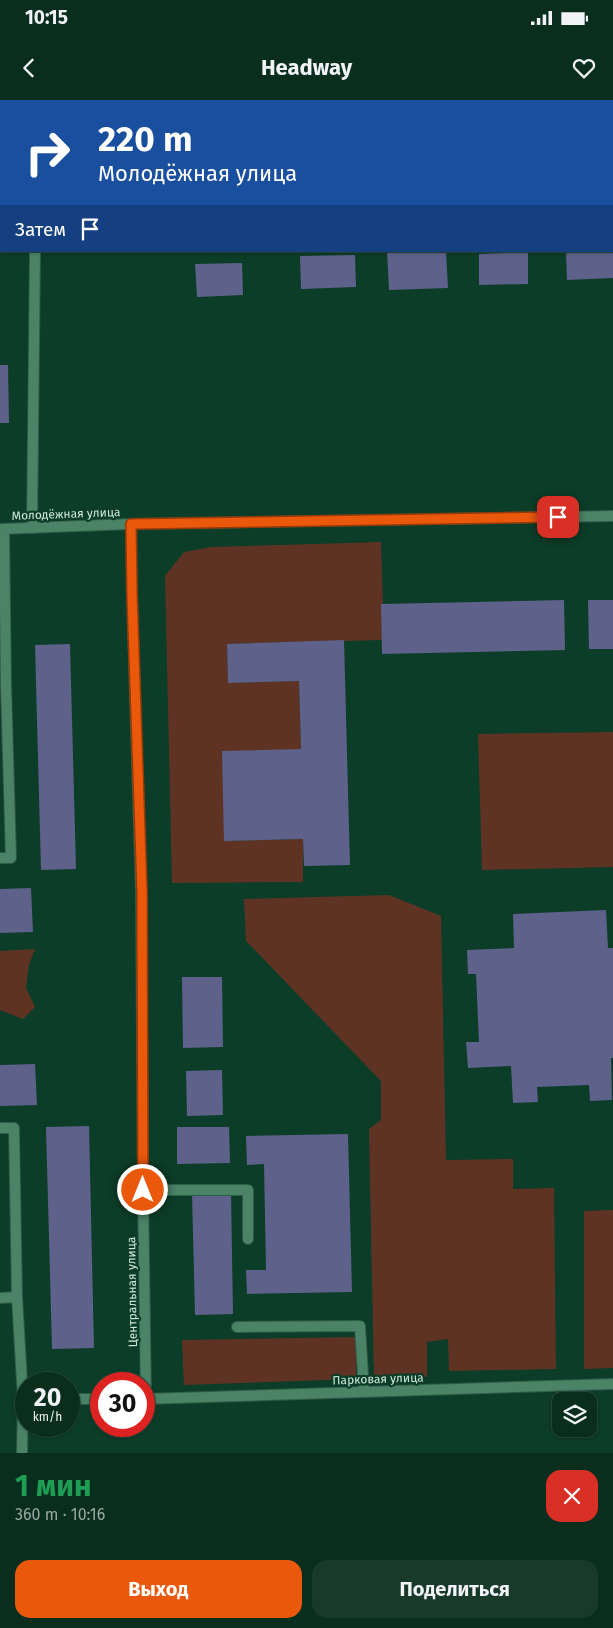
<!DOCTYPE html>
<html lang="ru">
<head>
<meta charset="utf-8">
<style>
	:root { --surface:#092e1e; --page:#173a2b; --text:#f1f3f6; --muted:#99a8a4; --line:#294a3c; --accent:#ea580c }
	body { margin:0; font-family:"Fira Sans",sans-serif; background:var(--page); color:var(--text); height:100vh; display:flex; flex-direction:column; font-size:19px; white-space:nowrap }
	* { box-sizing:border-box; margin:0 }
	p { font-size:16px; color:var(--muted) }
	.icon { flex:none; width:28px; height:28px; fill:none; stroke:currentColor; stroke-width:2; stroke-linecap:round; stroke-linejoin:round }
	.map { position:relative; height:1353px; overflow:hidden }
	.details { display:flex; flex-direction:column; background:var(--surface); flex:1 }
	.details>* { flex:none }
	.hud { position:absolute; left:0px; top:0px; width:614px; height:152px; box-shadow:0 1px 4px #0004,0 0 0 1px var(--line); background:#1a4fa0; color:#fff; overflow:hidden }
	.tools { position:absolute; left:552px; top:1292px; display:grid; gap:10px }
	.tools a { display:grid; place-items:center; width:45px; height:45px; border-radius:10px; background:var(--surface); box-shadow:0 1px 4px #0004,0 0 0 1px var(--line); font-size:25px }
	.speed { position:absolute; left:15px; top:1272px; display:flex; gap:10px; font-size:25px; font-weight:700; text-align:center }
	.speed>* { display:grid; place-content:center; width:65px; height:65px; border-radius:50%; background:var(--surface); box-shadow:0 1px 4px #0004,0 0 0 1px var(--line); line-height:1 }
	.speed small { font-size:12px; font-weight:400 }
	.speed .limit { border:8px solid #d22; background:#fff; color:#111 }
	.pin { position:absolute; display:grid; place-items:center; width:42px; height:42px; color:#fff; margin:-21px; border-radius:10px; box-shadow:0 2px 8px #0006 }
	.me { position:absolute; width:55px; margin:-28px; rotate:0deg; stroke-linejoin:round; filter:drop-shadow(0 0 4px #0008) }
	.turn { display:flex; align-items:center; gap:18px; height:105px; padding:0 15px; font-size:22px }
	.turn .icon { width:65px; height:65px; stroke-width:2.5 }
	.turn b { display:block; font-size:35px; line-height:42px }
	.then { display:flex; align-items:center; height:48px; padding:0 15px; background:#0003; gap:10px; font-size:19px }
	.round { display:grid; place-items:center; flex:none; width:52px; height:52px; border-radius:15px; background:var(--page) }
	.headline { display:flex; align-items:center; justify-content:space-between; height:85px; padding:0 15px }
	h1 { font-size:30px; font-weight:700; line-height:38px; color:#1e9e55 }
	.button { display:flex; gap:10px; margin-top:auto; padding:10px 15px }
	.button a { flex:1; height:58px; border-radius:15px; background:var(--accent); color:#fff; font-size:20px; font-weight:700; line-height:58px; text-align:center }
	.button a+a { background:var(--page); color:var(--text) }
	.status { display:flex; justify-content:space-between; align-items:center; height:35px; padding:0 25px; background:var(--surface); direction:ltr }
	.status svg { height:14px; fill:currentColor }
	header { display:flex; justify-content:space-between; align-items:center; height:65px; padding:0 15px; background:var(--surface); font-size:22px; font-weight:700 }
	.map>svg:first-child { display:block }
	.green { fill:#5f3323 }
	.building { fill:#5e6189 }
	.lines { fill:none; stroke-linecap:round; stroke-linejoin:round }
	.service-casing { stroke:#2f5c48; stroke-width:12 }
	.minor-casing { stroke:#2f5c48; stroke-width:12 }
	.tertiary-casing { stroke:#2f5c48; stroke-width:12 }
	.service { stroke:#4a8366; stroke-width:10 }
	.minor { stroke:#4a8366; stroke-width:10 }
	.tertiary { stroke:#4a8366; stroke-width:10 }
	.route-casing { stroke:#983908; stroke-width:12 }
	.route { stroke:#ea580c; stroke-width:9 }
	.labels { text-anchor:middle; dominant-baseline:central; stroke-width:4.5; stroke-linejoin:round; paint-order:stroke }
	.street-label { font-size:12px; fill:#d0e8da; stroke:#0c3d28 }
</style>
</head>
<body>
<div class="status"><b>10:15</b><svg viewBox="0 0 49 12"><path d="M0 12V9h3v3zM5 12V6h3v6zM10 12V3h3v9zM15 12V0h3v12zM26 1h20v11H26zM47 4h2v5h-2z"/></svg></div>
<header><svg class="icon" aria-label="back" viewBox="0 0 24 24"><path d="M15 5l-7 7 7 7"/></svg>Headway<svg class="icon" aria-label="heart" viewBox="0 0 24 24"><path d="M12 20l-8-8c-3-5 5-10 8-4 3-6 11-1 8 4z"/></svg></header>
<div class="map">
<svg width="613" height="1353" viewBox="0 0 613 1353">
	<rect width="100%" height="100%" fill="#0c3d28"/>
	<g class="green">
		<path d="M381,442l3,98 -157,4 1,39 71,-2 2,68 -77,92 79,-2v43l-131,1 -7,-307 19,-24 27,-5z"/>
		<path d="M613,632v135l-131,3 -4,-136z"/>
		<path d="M389,795l52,21 5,244 67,-1v30l41,-1 2,181 -107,2 -1,-32 -21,3v35l-53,1 -5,-249 12,-9v-39l-135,-140 -2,-42z"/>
		<path d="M35,849l-6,16 -3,23 9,19 -12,12 -23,-9v-59z"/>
		<path d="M613,1110v158l-29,1v-158z"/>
		<path d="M356,1237v42l-172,6 -2,-45z"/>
	</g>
	<g class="building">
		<path d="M387,151h59l2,37 -59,2z"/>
		<path d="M566,151h47v27l-46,2z"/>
		<path d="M528,152v32l-49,1v-31z"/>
		<path d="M355,155l1,32 -55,2 -1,-33z"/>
		<path d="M242,163l1,32 -46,2 -2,-33z"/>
		<path d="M0,265h8l1,58h-9z"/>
		<path d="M564,500l1,50 -183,4 -1,-50z"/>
		<path d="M588,500h25v49h-24z"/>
		<path d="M344,540l6,225 -46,1 -1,-27 -79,2 -2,-90 79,-2 -2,-68 -71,2 -1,-39z"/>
		<path d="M70,544l6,225 -35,1 -6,-225z"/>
		<path d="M31,788l2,44 -33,1v-44z"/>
		<path d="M606,810l2,38h5v110h-2l1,42 -22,1 -1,-16 -52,2 1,15 -25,1 -2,-37 -43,2 -2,-26h13l-3,-68h-8l-1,-24 47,-2 -1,-34z"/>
		<path d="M182,877h40l1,70 -40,1z"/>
		<path d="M35,964l2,41 -37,1v-41z"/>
		<path d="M222,970l1,45 -36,1 -1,-45z"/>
		<path d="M89,1026l5,222 -42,1 -6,-222z"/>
		<path d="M177,1027h52l1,36 -53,1z"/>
		<path d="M348,1034l4,158 -105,2 -1,-24h20l-2,-106 -17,1 -1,-29z"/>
		<path d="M231,1092l2,122 -38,1 -3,-122z"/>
	</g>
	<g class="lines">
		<g class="service-casing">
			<g id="service">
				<path d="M37,1v-1"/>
				<path d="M32,428l3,-277"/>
				<path d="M0,758h11l-5,-172 -2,-157"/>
				<path d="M0,1028h14l3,169"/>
				<path d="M143,1090h105v49"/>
				<path d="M0,1198l17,-1 6,102 -1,54"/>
				<path d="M237,1227l123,-1 4,66"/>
			</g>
		</g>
		<g class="minor-casing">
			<g id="minor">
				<path d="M131,424l1,71 9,296 2,299 3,209"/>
				<path d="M23,1299h3"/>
				<path d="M69,1299h32"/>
				<path d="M144,1299l469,-15"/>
			</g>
		</g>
		<g class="tertiary-casing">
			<path id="tertiary" d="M0,429l131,-5 482,-8"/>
		</g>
		<use href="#service" class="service"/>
		<use href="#minor" class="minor"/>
		<use href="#tertiary" class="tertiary"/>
	</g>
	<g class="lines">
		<g class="route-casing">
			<path id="route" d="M143,1090l-1,-299 -10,-296 -1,-71 427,-7"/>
		</g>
		<use href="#route" class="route"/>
	</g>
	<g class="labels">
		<g class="street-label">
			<text transform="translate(66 414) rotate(-2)">Молодёжная улица</text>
			<text transform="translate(132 1192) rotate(-91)">Центральная улица</text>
			<text transform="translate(378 1279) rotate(-2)">Парковая улица</text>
		</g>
	</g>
</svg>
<div class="tools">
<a><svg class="icon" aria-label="layers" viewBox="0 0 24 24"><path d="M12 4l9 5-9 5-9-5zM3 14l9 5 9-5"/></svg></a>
</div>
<div class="speed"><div>20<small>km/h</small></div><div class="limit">30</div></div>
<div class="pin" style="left:558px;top:417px;background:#d93025"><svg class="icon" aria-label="arrive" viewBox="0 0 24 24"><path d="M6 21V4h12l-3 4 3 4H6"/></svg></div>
<svg class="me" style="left:143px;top:1090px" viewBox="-20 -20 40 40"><circle r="17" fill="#ea580c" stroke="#fff" stroke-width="3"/><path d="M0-11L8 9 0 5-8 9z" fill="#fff"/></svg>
<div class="hud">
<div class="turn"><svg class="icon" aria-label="right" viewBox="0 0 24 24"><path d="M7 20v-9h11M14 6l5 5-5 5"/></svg><div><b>220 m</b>Молодёжная улица</div></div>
<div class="then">Затем<svg class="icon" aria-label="arrive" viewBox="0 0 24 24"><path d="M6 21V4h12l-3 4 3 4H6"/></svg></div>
</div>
</div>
<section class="details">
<div class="headline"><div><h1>1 мин</h1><p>360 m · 10:16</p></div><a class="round" style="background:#d93025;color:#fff"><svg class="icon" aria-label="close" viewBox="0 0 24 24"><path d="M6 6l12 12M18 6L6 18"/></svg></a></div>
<div class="button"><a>Выход</a><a>Поделиться</a></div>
</section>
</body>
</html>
